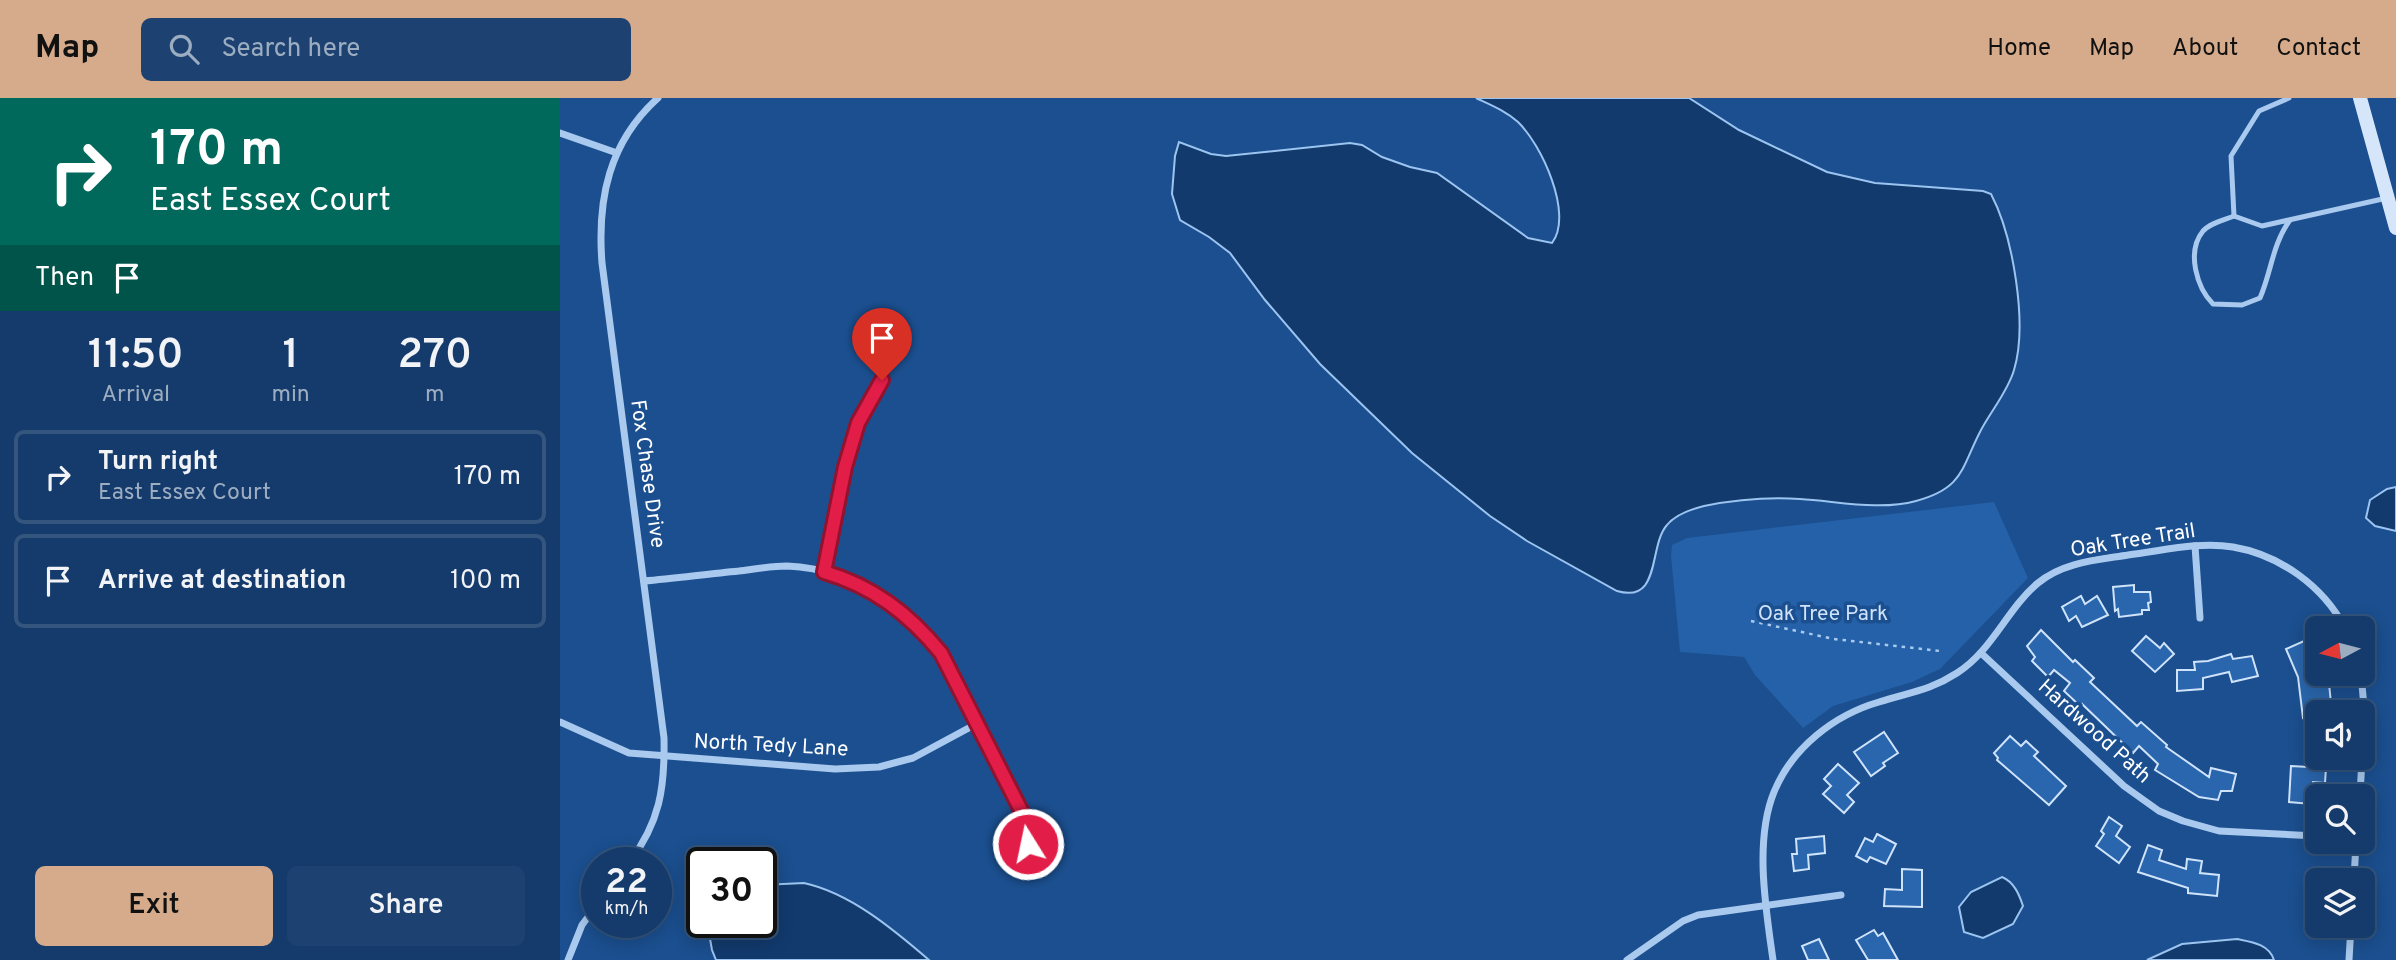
<!DOCTYPE html>
<html lang="en">
<head>
<meta charset="utf-8">
<style>
	:root { --surface:#143b6b; --page:#1d4271; --text:#f1f3f6; --muted:#9dadc1; --line:#33557e; --accent:#d6ab8b }
	body { margin:0; font-family:Overpass,sans-serif; background:var(--page); color:var(--text); height:100vh; display:flex; flex-direction:column; font-size:26px; white-space:nowrap }
	* { box-sizing:border-box; margin:0 }
	p { font-size:23px; color:var(--muted) }
	.icon { flex:none; width:38px; height:38px; fill:none; stroke:currentColor; stroke-width:2; stroke-linecap:round; stroke-linejoin:round }
	.map { position:relative; flex:1; overflow:hidden }
	.drawer { display:flex; flex-direction:column; background:var(--surface); width:560px }
	.drawer>* { flex:none }
	.hud { background:#00695c; color:#fff; overflow:hidden }
	.needle { width:46px; rotate:263deg }
	.tools { position:absolute; left:1745px; top:518px; display:grid; gap:14px }
	.tools a { display:grid; place-items:center; width:70px; height:70px; border-radius:10px; background:var(--surface); box-shadow:0 4px 18px #0003,0 0 0 2px var(--line); font-size:35px }
	.speed { position:absolute; left:21px; top:749px; display:flex; gap:14px; font-size:35px; font-weight:700; text-align:center }
	.speed>* { display:grid; place-content:center; width:91px; height:91px; border-radius:50%; background:var(--surface); box-shadow:0 4px 18px #0003,0 0 0 2px var(--line); line-height:1 }
	.speed small { font-size:18px; font-weight:400 }
	.speed .limit { border:4px solid #111; border-radius:10px; background:#fff; color:#111 }
	.pin { position:absolute; display:grid; place-items:center; width:60px; height:60px; color:#fff; margin:-72px -30px; border-radius:50% 50% 50% 0; rotate:-45deg; box-shadow:0 0 7px #0007 }
	.pin .icon { rotate:45deg }
	.me { position:absolute; width:77px; margin:-38px; rotate:350deg; stroke-linejoin:round; filter:drop-shadow(0 0 5px #0008) }
	.turn { display:flex; align-items:center; gap:24px; height:147px; padding:0 35px; font-size:32px }
	.turn .icon { width:91px; height:91px; stroke-width:2.5 }
	.turn b { display:block; font-size:49px; line-height:60px }
	.then { display:flex; align-items:center; height:66px; padding:0 35px; background:#0003; gap:14px; font-size:26px }
	.eta { display:flex; justify-content:space-evenly; align-items:center; height:119px; text-align:center }
	.eta b { font-size:42px; font-weight:600; line-height:49px }
	.primary-button { display:flex; gap:14px; margin-top:auto; padding:14px 35px }
	.primary-button a { flex:1; height:80px; border-radius:10px; background:var(--accent); color:#111; font-size:28px; font-weight:600; line-height:80px; text-align:center }
	.primary-button a+a { background:var(--page); color:var(--text) }
	ul { padding:0; list-style:none }
	li { display:flex; align-items:center; gap:21px; height:94px; margin:0 14px 10px; padding:0 21px; border:4px solid var(--line); border-radius:10px }
	li div { flex:1 }
	li b { display:block; font-size:26px }
	li em { font-style:normal }
	header { display:flex; align-items:center; gap:42px; box-sizing:border-box; height:98px; padding:0 35px; background:var(--accent); color:#111 }
	header strong { font-size:33px }
	nav { display:flex; gap:38px; margin-inline-start:auto; font-size:24px }
	.search { width:490px; height:63px; background:var(--page); display:flex; align-items:center; gap:18px; box-sizing:border-box; padding:0 24px; border-radius:10px; color:var(--muted); font-size:26px }
	main { display:flex; flex:1; min-height:0 }
	.map>svg:first-child { display:block }
	.green { fill:#2461a8 }
	.water { fill:#123a6d; stroke:#9cc4f0; stroke-width:2 }
	.building { fill:#2a66ad; stroke:#cfe3fa; stroke-width:2 }
	.lines { fill:none; stroke-linecap:round; stroke-linejoin:round }
	.path { stroke:#a9c9ee; stroke-width:2.5; stroke-dasharray:3.5 5; stroke-linecap:butt }
	.lane { stroke:#a9c9ee; stroke-width:5 }
	.street { stroke:#a9c9ee; stroke-width:7 }
	.secondary { stroke:#d6e6fa; stroke-width:14 }
	.route-casing { stroke:#92132f; stroke-width:18 }
	.route { stroke:#e11d48; stroke-width:12 }
	.labels { text-anchor:middle; dominant-baseline:central; stroke-width:7; stroke-linejoin:round; paint-order:stroke }
	.street-label { font-size:21px; fill:#fff; stroke:#1b4f8f }
	.park-label { font-size:21px; fill:#cfe3fa; stroke:#1b4f8f }
</style>
</head>
<body>
<header>
<strong>Map</strong>
<div class="search"><svg class="icon" aria-label="search" viewBox="0 0 24 24"><circle cx="10" cy="10" r="6"/><path d="M15 15l6 6"/></svg>Search here</div>
<nav><a>Home</a><a>Map</a><a>About</a><a>Contact</a></nav>
</header>
<main>
<section class="drawer">
<div class="hud">
<div class="turn"><svg class="icon" aria-label="right" viewBox="0 0 24 24"><path d="M7 20v-9h11M14 6l5 5-5 5"/></svg><div><b>170 m</b>East Essex Court</div></div>
<div class="then">Then<svg class="icon" aria-label="arrive" viewBox="0 0 24 24"><path d="M6 21V4h12l-3 4 3 4H6"/></svg></div>
</div>
<div class="eta">
<div><b>11:50</b><p>Arrival</p></div>
<div><b>1</b><p>min</p></div>
<div><b>270</b><p>m</p></div>
</div>
<ul>
<li><svg class="icon" aria-label="right" viewBox="0 0 24 24"><path d="M7 20v-9h11M14 6l5 5-5 5"/></svg><div><b>Turn right</b><p>East Essex Court</p></div><em>170 m</em></li>
<li><svg class="icon" aria-label="arrive" viewBox="0 0 24 24"><path d="M6 21V4h12l-3 4 3 4H6"/></svg><div><b>Arrive at destination</b></div><em>100 m</em></li>
</ul>
<div class="primary-button"><a>Exit</a><a>Share</a></div>
</section>
<div class="map">
<svg width="1836" height="862" viewBox="0 0 1836 862">
	<rect width="100%" height="100%" fill="#1b4f8f"/>
	<path class="green" d="M1434,404l34,76 -88,91 -28,13 -79,24 -30,22 -48,-53 -11,-18 -64,-5 -9,-96 1,-11 15,-7z"/>
	<g class="water">
		<path d="M916,0h213l50,32 88,42 48,11 108,8 8,3c22,42 37,130 23,176 -6,21 -23,41 -33,60 -20,38 -17,58 -65,71 -37,10 -79,0 -116,-2 -31,-2 -66,1 -96,7 -12,3 -29,9 -37,19 -19,21 -5,79 -50,66l-90,-50 -37,-25 -78,-63 -92,-89 -55,-64 -35,-47 -21,-16 -29,-17 -8,-26 3,-38 4,-14 32,12 15,2 124,-13 12,2 20,12 28,10 27,6 91,65 24,5c22,-29 -11,-99 -34,-121 -12,-11 -27,-17 -42,-24z"/>
		<path d="M1836,389v44l-21,-5 -9,-8 4,-18 17,-11z"/>
		<path d="M1442,779c12,5 17,17 21,29l-10,18 -30,14 -19,-6 -5,-25 12,-15z"/>
		<path d="M244,785c46,10 89,46 125,77h-213l-4,-10 -5,-28h54v-37z"/>
		<path d="M1677,841c15,3 32,5 37,21h-127l35,-16z"/>
	</g>
	<g class="building">
		<path d="M1574,487v7h16l1,10 -3,1 1,7h-7v4l-23,3 -1,-8 -3,2 -2,-24z"/>
		<path d="M1521,498l4,8 12,-8 11,19 -26,12 -6,-11 -7,5 -7,-14z"/>
		<path d="M1481,532l32,32 2,-2 19,18 -4,4 47,44 4,-4 26,23 -1,2 43,30 2,-9 25,6 -4,17h-11l-3,9 -19,-3 -44,-27 3,-6 -19,-18 -6,7 -51,-49 -2,2 -16,-15 6,-8 -16,-13 -6,7 -16,-16 3,-4 -8,-11z"/>
		<path d="M1586,538l14,12 4,-5 10,11 -19,18 -23,-21z"/>
		<path d="M1744,543l8,12 5,-2v23h11l3,29 -9,1 2,8h-7v4l-14,2 -5,-41 -12,-28z"/>
		<path d="M1671,556l2,5 19,-3 6,20 -26,6 -3,-10 -26,6v11l-26,2v-21h18l-1,-8 14,-1z"/>
		<path d="M1324,634l14,21 -15,10 2,3 -14,10 -17,-24z"/>
		<path d="M1450,638l11,10 5,-5 12,11 -4,4 32,30 -17,19 -52,-45 1,-2 -4,-5z"/>
		<path d="M1278,666l21,19 -12,12 7,7 -10,11 -21,-19 8,-8 -7,-7z"/>
		<path d="M1731,668l35,2 -1,15 -12,-1 -2,22 -22,-2z"/>
		<path d="M1549,719l13,9 -6,10 14,11 -11,16 -23,-17 8,-12 -3,-3z"/>
		<path d="M1317,736l19,10 -10,20 -16,-7 -3,5 -11,-6 9,-18 8,4z"/>
		<path d="M1264,738l1,17 -17,2 1,14 -15,2 -2,-17h5l-1,-15z"/>
		<path d="M1588,747l14,5 -3,10 27,9 1,-10 15,2 -2,12 19,2 -2,21 -29,-3v-5l-50,-16z"/>
		<path d="M1342,771l20,1v37l-38,-1 1,-17 17,1z"/>
		<path d="M1314,832l4,6 5,-3 15,27h-30l-12,-20z"/>
		<path d="M1259,841l10,21h-21l-6,-14z"/>
	</g>
	<g class="lines">
		<path class="path" d="M1191,523l83,18 106,12"/>
		<g class="lane">
			<path d="M1674,118l-3,-60 28,-45 30,-13"/>
			<path d="M1730,122c-18,25 -18,50 -30,78l-18,7 -29,-1c-16,-16 -27,-52 -10,-73 7,-8 21,-11 31,-15l28,10 125,-28"/>
		</g>
		<g class="street">
			<path d="M0,35l57,20"/>
			<path d="M1635,448l5,72"/>
			<path d="M264,474l21,-105 13,-44 24,-42"/>
			<path d="M84,483c32,-3 64,-7 95,-10 16,-2 33,-5 48,-5 73,3 132,50 167,110l75,150 -3,36"/>
			<path d="M1421,555l143,133 35,25 24,10 36,10 98,5"/>
			<path d="M1801,576l4,44 -3,37"/>
			<path d="M0,624l69,31 206,16 44,-2 34,-9 65,-35"/>
			<path d="M1800,698l2,-38"/>
			<path d="M69,765c31,-41 36,-75 35,-125l-62,-475c-5,-64 7,-121 56,-165"/>
			<path d="M1794,782l2,-38"/>
			<path d="M8,862l14,-35 15,-20"/>
			<path d="M1067,862l56,-39 15,-6 143,-20"/>
			<path d="M1213,862c-7,-50 -19,-119 1,-168 18,-44 60,-77 105,-90 31,-10 50,-11 78,-29 35,-22 50,-64 81,-90 25,-21 59,-23 90,-28 34,-4 71,-14 105,-8 47,8 90,39 112,81"/>
			<path d="M1789,862l2,-34"/>
		</g>
		<path class="secondary" d="M1800,0l36,130"/>
	</g>
	<g class="lines">
		<g class="route-casing">
			<path id="route" d="M322,282l-24,43 -13,44 -21,105c49,14 85,42 117,81l88,173 -1,18"/>
		</g>
		<use href="#route" class="route"/>
	</g>
	<g class="labels">
		<g class="street-label">
			<text transform="translate(87 376) rotate(82)">Fox Chase Drive</text>
			<text transform="translate(1573 443) rotate(-9)">Oak Tree Trail</text>
			<text transform="translate(1534 634) rotate(42)">Hardwood Path</text>
			<text transform="translate(211 648) rotate(3)">North Tedy Lane</text>
		</g>
		<g class="park-label">
			<text x="1263" y="516">Oak Tree Park</text>
		</g>
	</g>
</svg>
<div class="tools">
<a><svg class="needle" viewBox="-14 -14 28 28"><path d="M0-13l5 13h-10z" fill="#e53935"/><path d="M0 13l5-13h-10z" fill="#9dadc1"/></svg></a>
<a><svg class="icon" aria-label="sound" viewBox="0 0 24 24"><path d="M4 9h4l5-4v14l-5-4H4zM17 9q2 3 0 6"/></svg></a>
<a><svg class="icon" aria-label="search" viewBox="0 0 24 24"><circle cx="10" cy="10" r="6"/><path d="M15 15l6 6"/></svg></a>
<a><svg class="icon" aria-label="layers" viewBox="0 0 24 24"><path d="M12 4l9 5-9 5-9-5zM3 14l9 5 9-5"/></svg></a>
</div>
<div class="speed"><div>22<small>km/h</small></div><div class="limit">30</div></div>
<div class="pin" style="left:322px;top:282px;background:#d93025"><svg class="icon" aria-label="arrive" viewBox="0 0 24 24"><path d="M6 21V4h12l-3 4 3 4H6"/></svg></div>
<svg class="me" style="left:468px;top:746px" viewBox="-20 -20 40 40"><circle r="17" fill="#e11d48" stroke="#fff" stroke-width="3"/><path d="M0-11L8 9 0 5-8 9z" fill="#fff"/></svg>
</div>
</main>
</body>
</html>
